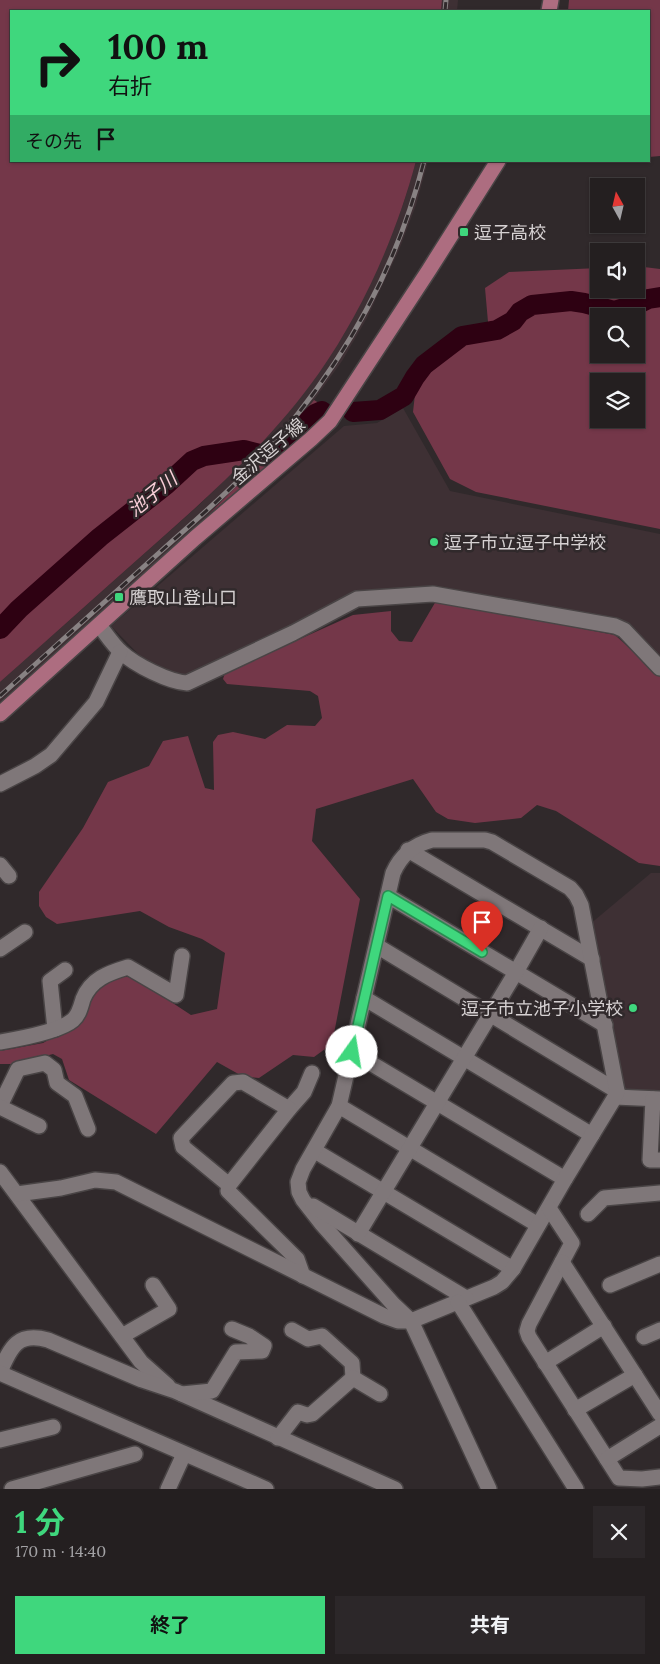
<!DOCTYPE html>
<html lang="ja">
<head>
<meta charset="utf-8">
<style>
	:root { --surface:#241f20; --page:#2c2729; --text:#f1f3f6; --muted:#a3a2a5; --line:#413d3e; --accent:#3fd77d }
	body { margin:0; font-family:Lora,"Noto Sans JP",serif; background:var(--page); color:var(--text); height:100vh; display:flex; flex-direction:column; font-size:19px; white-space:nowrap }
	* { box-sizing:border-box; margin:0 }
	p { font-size:16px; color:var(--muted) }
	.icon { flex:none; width:28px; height:28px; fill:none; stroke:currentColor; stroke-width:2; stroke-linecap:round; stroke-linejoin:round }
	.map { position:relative; height:1489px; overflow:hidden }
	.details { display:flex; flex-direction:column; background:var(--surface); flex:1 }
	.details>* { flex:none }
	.banner { position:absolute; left:10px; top:10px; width:640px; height:152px; border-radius:0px; box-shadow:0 1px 4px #0004,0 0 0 1px var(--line); background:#3fd77d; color:#111; overflow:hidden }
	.needle { width:32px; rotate:352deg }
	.buttons { position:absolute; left:590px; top:178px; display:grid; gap:10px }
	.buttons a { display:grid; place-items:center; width:55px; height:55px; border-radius:0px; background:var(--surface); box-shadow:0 1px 4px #0004,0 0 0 1px var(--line); font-size:25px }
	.pin { position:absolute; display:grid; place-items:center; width:42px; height:42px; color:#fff; margin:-51px -21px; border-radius:50% 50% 50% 0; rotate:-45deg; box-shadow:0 0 5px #0007 }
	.pin .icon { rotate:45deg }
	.me { position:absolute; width:55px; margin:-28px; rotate:13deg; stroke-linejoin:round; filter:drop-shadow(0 0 4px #0008) }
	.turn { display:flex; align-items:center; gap:18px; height:105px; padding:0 15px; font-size:22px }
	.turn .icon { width:65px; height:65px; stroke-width:2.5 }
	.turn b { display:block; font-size:35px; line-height:42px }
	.then { display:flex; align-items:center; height:48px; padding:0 15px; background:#0003; gap:10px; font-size:19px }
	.round { display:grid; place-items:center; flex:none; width:52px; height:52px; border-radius:0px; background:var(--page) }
	.head { display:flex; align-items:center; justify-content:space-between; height:85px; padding:0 15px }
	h1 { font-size:30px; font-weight:700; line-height:38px; color:var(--accent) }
	.button { display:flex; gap:10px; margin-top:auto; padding:10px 15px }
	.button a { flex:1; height:58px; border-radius:0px; background:var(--accent); color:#111; font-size:20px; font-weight:700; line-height:58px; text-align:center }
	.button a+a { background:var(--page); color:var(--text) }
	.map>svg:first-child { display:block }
	.built { fill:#3e3034 }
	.green { fill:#743749; fill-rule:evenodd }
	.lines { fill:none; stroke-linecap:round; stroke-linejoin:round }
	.river { stroke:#2e0112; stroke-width:20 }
	.minor-casing { stroke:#494445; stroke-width:18 }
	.major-casing { stroke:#494445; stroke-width:18 }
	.minor { stroke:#7f7779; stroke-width:15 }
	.major { stroke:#ad6d80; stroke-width:15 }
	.rail-casing { stroke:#888283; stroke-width:5 }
	.rail { stroke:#30292b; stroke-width:3; stroke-dasharray:9; stroke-linecap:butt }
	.route-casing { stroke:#298c51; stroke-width:12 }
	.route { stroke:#3fd77d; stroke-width:9 }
	.poi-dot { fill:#3fd77d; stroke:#30292b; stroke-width:2 }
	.labels { text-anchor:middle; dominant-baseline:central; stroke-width:5; stroke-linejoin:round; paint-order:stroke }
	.poi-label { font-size:18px; fill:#d6d1d2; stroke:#30292b; text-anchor:start }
	.street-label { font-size:18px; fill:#d6d1d2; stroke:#30292b }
	.water-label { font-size:19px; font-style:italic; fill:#f9ced8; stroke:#30292b }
</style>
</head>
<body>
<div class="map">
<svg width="660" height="1489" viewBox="0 0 660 1489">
	<rect width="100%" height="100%" fill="#30292b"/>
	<g class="built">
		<path d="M442,0h16l-1,11h-16z"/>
		<path d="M416,161h12l-12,44 -17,45 -32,68 -25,43 -28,39 -43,53 -15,-5 48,-55 40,-59 23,-44 28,-64 9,-24z"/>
		<path d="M403,408l47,83 210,43v132l-31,-37 -249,-35 -187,84 -17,-1 -29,-14 -36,-37 233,-200 33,-3z"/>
		<path d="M247,458l14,3 -53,54 -208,187v-20l199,-177z"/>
		<path d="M651,873h9v222l-39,-4 -32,-166z"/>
	</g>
	<g class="green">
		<path d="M0,0h442l-1,11h-430v150h405c-20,75 -53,149 -97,212 -46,65 -105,119 -164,171 -52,46 -103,92 -155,138z"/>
		<path d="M569,0h91v156l-11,1v-146h-81z"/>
		<path d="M636,266l24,3v260l-184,-37 -26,-13 -37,-67 3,-27 72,-63 -3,-34 24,-16 90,-4v21h37zM636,316v38h-37v-38zM636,381v38h-37v-38z"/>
		<path d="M314,400l13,8 -11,13 -38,34 -7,-2z"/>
		<path d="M261,461l7,4 -60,50z"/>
		<path d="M436,601l179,34 45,41v190l-21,-3 -83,-52 -19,-6 -16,13 -46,5 -27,-4 -12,-7 -23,-33 -97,30 -4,32 48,58 -28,145 -18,13 -21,-2 -34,23 -17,-2 -25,-14 -61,72 -87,-54 -7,-21 -9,-5 -38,10h-15v-13l43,-8 34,-19 16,-33 17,-14h23l58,38 26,-6 8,-56 -23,-14 -33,-12 -29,-16 -83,13 -11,-7 -7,-11v-14l44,-64 25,-46 41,-16 14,-25 25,-5 17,52 9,2 -1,-48 5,-7 15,-3 32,7 22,-14 28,1 7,-8 -4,-22 -8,-5 -83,-7 -4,-5 2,-6 128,-58 38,-4v20l8,10 13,1z"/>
	</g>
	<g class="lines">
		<g class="river">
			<path d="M353,412l27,-2 24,-14 11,-19 9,-12 38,-29 35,-6 16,-9 7,-9 12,-7 39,-4 13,2 30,8 26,-8 8,-4 12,-2"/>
			<path d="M0,629l19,-20 81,-72 66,-52 26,-24 12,-5 40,-6 28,7 43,-43 7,-3"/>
		</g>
		<g class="minor-casing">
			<g id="minor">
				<path d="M99,625c7,9 14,20 22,27 14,13 48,30 66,31l106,-50 64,-34 76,-5 182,32 9,4 36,38"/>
				<path d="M0,784l35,-18 16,-11 45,-53 24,-50"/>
				<path d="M408,850l184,109"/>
				<path d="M0,865l9,11"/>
				<path d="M541,928l-25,44 89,53"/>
				<path d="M377,946l240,145"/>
				<path d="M0,949l25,-17"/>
				<path d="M364,998l228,137"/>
				<path d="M55,1029l-5,-48 15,-11"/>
				<path d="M0,1042c18,-3 59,-10 73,-22 6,-5 8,-14 10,-21 8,-20 25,-26 45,-32l48,28 6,-39"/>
				<path d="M352,1052l213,127"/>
				<path d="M615,1097l45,2"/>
				<path d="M653,1099l-3,61h10"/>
				<path d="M0,1106l18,-37 27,-6 9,7 3,13 18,13 13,33"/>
				<path d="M339,1106l199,119"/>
				<path d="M0,1107l39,19"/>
				<path d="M289,1109l15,-17 8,-19"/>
				<path d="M315,1151l198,118"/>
				<path d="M0,1172l141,190 27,24"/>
				<path d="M229,1185l60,-76 -46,-27 -10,1 -52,55 2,9 46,38 -1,6 69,68 6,17"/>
				<path d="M17,1194l44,-6 34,-8 21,2 268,134 14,5h13l83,-34 8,-5 11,-13 52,-90 50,-82 2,-6 -36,-186 -5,-10 -6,-7 -78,-46 -7,-2h-53c-19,5 -31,15 -39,33l-54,233 -36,63 -5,13 1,10 4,8 18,23 72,81 18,17 78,168"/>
				<path d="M313,1206l153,92"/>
				<path d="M549,1208l23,35 -43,81 -2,7 2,6 90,141 23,1 18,-2"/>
				<path d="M588,1214l16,-16 56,-5"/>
				<path d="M358,1234l158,-262 -128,-76"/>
				<path d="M562,1262l98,152"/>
				<path d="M610,1285l50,-21"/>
				<path d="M458,1302l118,187"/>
				<path d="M292,1330l16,9 14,-3 30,27 1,15"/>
				<path d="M122,1336l47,-27 -16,-24"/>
				<path d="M644,1337l16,-7"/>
				<path d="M545,1363l59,-37"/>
				<path d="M0,1372c11,-26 18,-40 48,-32l94,40 33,11 220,98"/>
				<path d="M0,1373l266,116"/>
				<path d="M182,1394l30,-3 24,-39 26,-1 2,-5 -15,-10 -17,-7"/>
				<path d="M575,1410l60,-35"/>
				<path d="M278,1438l20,-26 9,3 5,-1 41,-36 27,16"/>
				<path d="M0,1440l53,-13"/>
				<path d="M607,1459l53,-33"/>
				<path d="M12,1489l123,-35"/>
				<path d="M168,1489l16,-35"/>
			</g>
		</g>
		<g class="major-casing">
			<g id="major">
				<path d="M549,11l2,-11"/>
				<path d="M0,714l195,-176 116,-99 19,-18 99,-151 69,-109"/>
			</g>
		</g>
		<use href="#minor" class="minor"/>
		<use href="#major" class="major"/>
		<g class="rail-casing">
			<g id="rail">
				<path d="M445,11l1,-11"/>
				<path d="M0,696c53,-48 107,-96 160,-144 30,-27 61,-53 89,-82 84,-88 145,-190 175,-309"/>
			</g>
		</g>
		<use href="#rail" class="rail"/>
	</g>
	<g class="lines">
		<g class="route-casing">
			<path id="route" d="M352,1052l36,-156 94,56"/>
		</g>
		<use href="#route" class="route"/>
	</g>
	<g class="poi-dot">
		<rect x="459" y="227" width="10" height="10" rx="2.5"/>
		<circle cx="434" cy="542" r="5"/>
		<rect x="114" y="592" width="10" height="10" rx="2.5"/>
		<circle cx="633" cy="1008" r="5"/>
	</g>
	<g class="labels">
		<g class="poi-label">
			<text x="474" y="232">逗子高校</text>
			<text x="444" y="542">逗子市立逗子中学校</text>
			<text x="129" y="597">鷹取山登山口</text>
			<text x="623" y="1008" text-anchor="end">逗子市立池子小学校</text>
		</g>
		<g class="street-label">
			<text transform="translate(268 451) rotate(-41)">金沢逗子線</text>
		</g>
		<g class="water-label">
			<text transform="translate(152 494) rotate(-39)">池子川</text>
		</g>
	</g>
</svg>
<div class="buttons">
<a><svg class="needle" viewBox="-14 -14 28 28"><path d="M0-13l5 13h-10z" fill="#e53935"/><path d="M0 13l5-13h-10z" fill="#a3a2a5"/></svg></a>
<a><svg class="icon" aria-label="sound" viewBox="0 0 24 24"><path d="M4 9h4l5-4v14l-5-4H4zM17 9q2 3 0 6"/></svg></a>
<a><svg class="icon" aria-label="search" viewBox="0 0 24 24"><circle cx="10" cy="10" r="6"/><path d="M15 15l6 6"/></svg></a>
<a><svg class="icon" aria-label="layers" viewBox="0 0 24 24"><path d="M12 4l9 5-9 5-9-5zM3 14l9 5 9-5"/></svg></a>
</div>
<div class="pin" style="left:482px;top:952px;background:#d93025"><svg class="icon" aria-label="arrive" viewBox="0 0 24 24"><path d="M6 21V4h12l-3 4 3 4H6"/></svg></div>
<svg class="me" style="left:352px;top:1052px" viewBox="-20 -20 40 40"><circle r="19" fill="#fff"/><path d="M0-13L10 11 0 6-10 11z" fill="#3fd77d"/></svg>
<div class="banner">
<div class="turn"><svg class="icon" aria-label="right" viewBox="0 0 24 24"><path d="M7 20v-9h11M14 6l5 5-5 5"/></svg><div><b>100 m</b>右折</div></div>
<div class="then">その先<svg class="icon" aria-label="arrive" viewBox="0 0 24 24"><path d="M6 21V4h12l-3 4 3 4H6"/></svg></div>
</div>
</div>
<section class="details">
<div class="head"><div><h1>1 分</h1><p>170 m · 14:40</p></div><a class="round"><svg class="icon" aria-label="close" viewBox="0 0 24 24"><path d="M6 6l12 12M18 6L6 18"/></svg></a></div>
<div class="button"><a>終了</a><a>共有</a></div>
</section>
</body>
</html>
